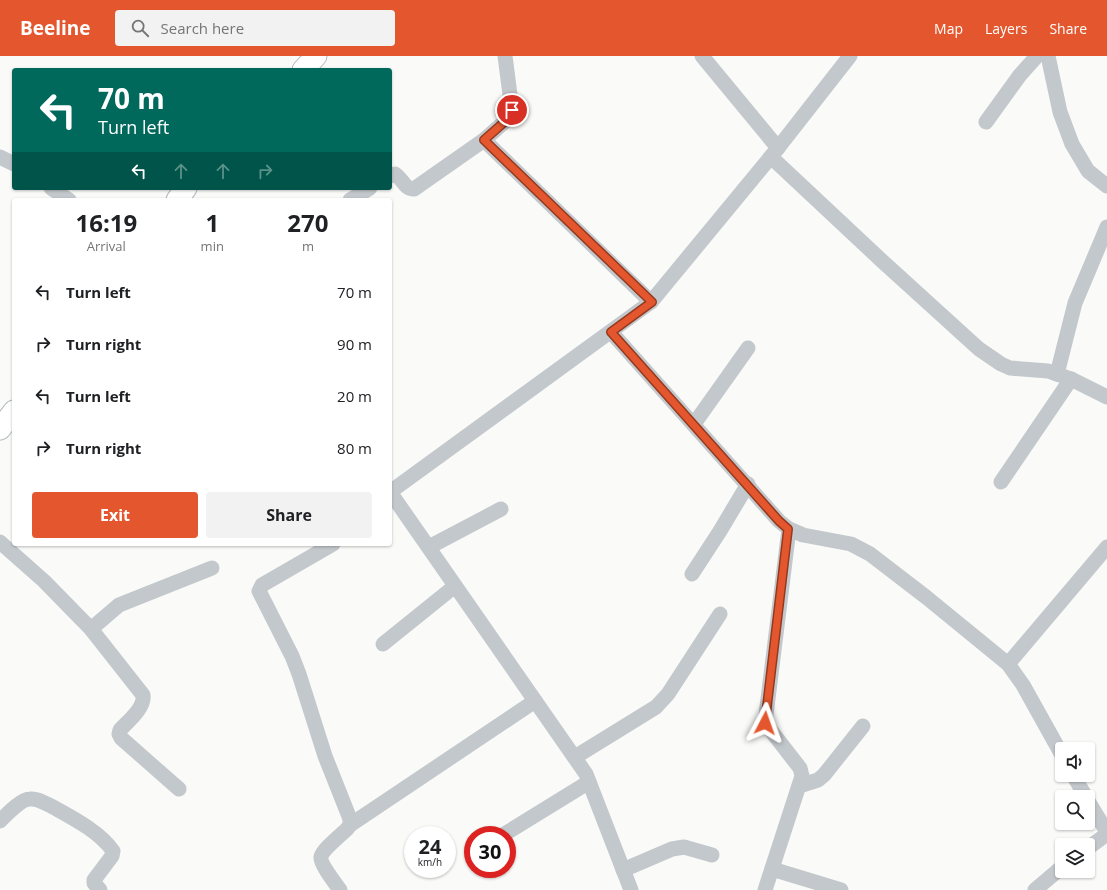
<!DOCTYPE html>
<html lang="en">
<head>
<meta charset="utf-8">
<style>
	:root { --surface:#fff; --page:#f2f2f2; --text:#202124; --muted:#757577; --accent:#e4572e }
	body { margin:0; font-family:"Open Sans",sans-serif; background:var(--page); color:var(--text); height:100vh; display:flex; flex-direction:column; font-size:15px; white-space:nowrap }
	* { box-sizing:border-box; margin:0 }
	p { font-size:13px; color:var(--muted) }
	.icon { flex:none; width:22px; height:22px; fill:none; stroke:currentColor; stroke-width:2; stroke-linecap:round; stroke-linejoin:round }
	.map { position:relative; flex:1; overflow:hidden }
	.details { position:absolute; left:12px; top:142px; width:380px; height:348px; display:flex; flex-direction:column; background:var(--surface); border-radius:4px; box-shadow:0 1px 3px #0004 }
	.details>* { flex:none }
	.banner { position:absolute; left:12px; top:12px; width:380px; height:122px; border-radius:4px; box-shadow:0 1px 3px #0004; background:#00695c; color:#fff; overflow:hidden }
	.fabs { position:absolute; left:1055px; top:686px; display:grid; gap:8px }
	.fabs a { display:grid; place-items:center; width:40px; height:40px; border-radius:4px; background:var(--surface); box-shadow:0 1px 3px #0004; font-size:20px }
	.speed { position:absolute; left:404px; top:770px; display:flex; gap:8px; font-size:20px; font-weight:700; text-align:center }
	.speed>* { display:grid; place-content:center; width:52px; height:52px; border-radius:50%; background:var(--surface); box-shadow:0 1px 3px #0004; line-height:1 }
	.speed small { font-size:10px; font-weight:400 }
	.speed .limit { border:6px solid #d22; background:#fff; color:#111 }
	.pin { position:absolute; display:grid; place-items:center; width:34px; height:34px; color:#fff; margin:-17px; border:2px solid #fff; border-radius:50%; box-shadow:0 1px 4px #0007 }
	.me { position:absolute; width:44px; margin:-22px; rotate:4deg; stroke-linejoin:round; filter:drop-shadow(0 0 3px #0008) }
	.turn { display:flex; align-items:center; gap:14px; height:84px; padding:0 20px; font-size:18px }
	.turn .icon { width:52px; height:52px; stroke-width:2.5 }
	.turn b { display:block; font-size:28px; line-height:34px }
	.lanes { display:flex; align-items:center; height:38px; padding:0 20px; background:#0003; justify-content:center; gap:20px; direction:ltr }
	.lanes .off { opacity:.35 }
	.eta { display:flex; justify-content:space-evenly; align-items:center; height:68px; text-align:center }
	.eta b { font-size:24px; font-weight:700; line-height:28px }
	.cta { display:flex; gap:8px; margin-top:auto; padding:8px 20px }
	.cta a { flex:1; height:46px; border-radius:4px; background:var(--accent); color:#fff; font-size:16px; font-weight:700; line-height:46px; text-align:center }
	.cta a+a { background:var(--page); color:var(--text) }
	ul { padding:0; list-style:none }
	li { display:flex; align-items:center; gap:12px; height:52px; padding:0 20px }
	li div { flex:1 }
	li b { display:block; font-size:15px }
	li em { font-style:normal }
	header { display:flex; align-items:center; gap:24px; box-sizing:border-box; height:56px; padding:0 20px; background:var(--accent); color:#fff }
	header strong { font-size:19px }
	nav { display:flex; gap:22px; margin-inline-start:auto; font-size:14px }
	.search { width:280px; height:36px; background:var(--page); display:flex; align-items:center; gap:10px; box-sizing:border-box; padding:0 14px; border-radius:4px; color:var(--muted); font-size:15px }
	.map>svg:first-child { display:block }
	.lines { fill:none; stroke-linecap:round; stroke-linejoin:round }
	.secondary-casing { stroke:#b3babf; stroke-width:23 }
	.street { stroke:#c3c8cc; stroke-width:15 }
	.secondary { stroke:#fff; stroke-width:21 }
	.route-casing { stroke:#94391e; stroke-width:10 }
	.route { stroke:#e4572e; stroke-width:7 }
</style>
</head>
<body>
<header>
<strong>Beeline</strong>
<div class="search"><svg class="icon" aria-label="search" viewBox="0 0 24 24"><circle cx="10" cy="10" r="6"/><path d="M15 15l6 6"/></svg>Search here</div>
<nav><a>Map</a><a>Layers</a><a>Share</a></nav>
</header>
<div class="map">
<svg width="1107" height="834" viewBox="0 0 1107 834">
	<rect width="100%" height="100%" fill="#fafaf8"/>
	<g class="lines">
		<g class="secondary-casing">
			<g id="secondary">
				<path d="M303,14l13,-14"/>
				<path d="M177,144l9,-12"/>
				<path d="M0,373l14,-18"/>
			</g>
		</g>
		<g class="street">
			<path d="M702,0l76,92"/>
			<path d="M1048,0l12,56 12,32 16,27 19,15"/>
			<path d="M986,66l34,-47 17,-19"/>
			<path d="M484,84l167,162"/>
			<path d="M0,101l14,7"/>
			<path d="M771,101l110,103 98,89 22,15 9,4 38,3 23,8 36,18"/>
			<path d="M390,120l5,-2c8,5 9,15 19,15l70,-49 25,-22 3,-8 -7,-54"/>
			<path d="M51,132l18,12"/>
			<path d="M350,144l20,-12"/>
			<path d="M611,276l168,189 10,8 14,6 48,9 19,10 56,43 82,67 15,21 39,70"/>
			<path d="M1057,318l18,-71 32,-76"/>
			<path d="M694,368l54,-76"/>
			<path d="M1001,426l70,-103"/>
			<path d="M390,436l261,-190 127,-154 72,-92"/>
			<path d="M390,436l196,282 45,116"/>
			<path d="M0,486l44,39 47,48 52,66c2,13 -15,26 -23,35l-1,4 2,4 58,51"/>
			<path d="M333,488l-71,41 -3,6 33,65 7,18 26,82 25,63v6l-3,4c-6,6 -25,21 -26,28 -1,7 15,27 19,33"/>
			<path d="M429,491l72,-38"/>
			<path d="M692,518l28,-43 28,-47"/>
			<path d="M91,573l28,-24 93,-37"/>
			<path d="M383,588l72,-58"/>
			<path d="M1008,608l99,-117"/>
			<path d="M575,701l81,-50 12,-13 52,-80"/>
			<path d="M1073,719l13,22"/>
			<path d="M799,730l19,-6 6,-5 39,-49"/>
			<path d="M1088,745l19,31"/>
			<path d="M0,765c7,-7 21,-22 30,-22 8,-1 16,5 23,8 20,11 47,25 60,44l-1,5 -18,24v3l6,7"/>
			<path d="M350,769l185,-124"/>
			<path d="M503,779l86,-53"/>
			<path d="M1088,792l19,-14"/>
			<path d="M772,813l69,21"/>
			<path d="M623,814l49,-21 12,-2 28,8"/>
			<path d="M765,834l37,-114 -2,-8 -35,-45 24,-194"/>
			<path d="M1035,834l27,-23"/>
		</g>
		<use href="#secondary" class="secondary"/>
	</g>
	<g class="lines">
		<g class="route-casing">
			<path id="route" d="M512,54l-3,8 -25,22 168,162 -41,30 168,189 9,8 -23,194"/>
		</g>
		<use href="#route" class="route"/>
	</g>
</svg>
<div class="fabs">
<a><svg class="icon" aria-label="sound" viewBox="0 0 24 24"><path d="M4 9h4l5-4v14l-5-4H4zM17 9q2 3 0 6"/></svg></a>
<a><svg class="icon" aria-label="search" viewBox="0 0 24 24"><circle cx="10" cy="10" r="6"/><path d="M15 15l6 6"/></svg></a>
<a><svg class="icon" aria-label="layers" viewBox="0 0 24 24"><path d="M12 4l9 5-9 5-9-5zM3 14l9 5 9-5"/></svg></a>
</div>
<div class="speed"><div>24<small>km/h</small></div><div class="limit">30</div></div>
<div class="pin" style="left:512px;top:54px;background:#d93025"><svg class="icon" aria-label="arrive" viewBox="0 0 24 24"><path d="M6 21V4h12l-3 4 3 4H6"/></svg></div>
<svg class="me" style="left:765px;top:667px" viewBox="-20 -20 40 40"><path d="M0-17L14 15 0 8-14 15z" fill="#e4572e" stroke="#fff" stroke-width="4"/></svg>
<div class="banner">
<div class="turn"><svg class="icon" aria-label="left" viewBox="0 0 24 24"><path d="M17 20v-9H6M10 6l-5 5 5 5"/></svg><div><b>70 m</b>Turn left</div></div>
<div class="lanes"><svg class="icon" aria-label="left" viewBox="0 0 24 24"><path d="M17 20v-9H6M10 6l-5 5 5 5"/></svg><svg class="icon off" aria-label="ahead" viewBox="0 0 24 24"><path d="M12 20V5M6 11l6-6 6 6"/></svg><svg class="icon off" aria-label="ahead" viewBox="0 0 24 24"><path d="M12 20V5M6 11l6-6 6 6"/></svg><svg class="icon off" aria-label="right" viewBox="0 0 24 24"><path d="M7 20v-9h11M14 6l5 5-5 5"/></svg></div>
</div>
<section class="details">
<div class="eta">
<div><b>16:19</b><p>Arrival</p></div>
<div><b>1</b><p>min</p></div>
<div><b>270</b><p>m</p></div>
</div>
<ul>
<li><svg class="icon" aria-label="left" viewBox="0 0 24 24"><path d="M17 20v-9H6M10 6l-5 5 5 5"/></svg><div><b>Turn left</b></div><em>70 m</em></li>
<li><svg class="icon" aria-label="right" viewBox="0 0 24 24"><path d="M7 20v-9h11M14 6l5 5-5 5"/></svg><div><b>Turn right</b></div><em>90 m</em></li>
<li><svg class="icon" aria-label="left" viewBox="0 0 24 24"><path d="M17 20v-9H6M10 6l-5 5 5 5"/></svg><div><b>Turn left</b></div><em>20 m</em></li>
<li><svg class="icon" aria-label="right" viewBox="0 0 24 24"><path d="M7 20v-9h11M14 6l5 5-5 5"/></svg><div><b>Turn right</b></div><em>80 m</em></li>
</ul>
<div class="cta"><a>Exit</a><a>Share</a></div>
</section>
</div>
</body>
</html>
